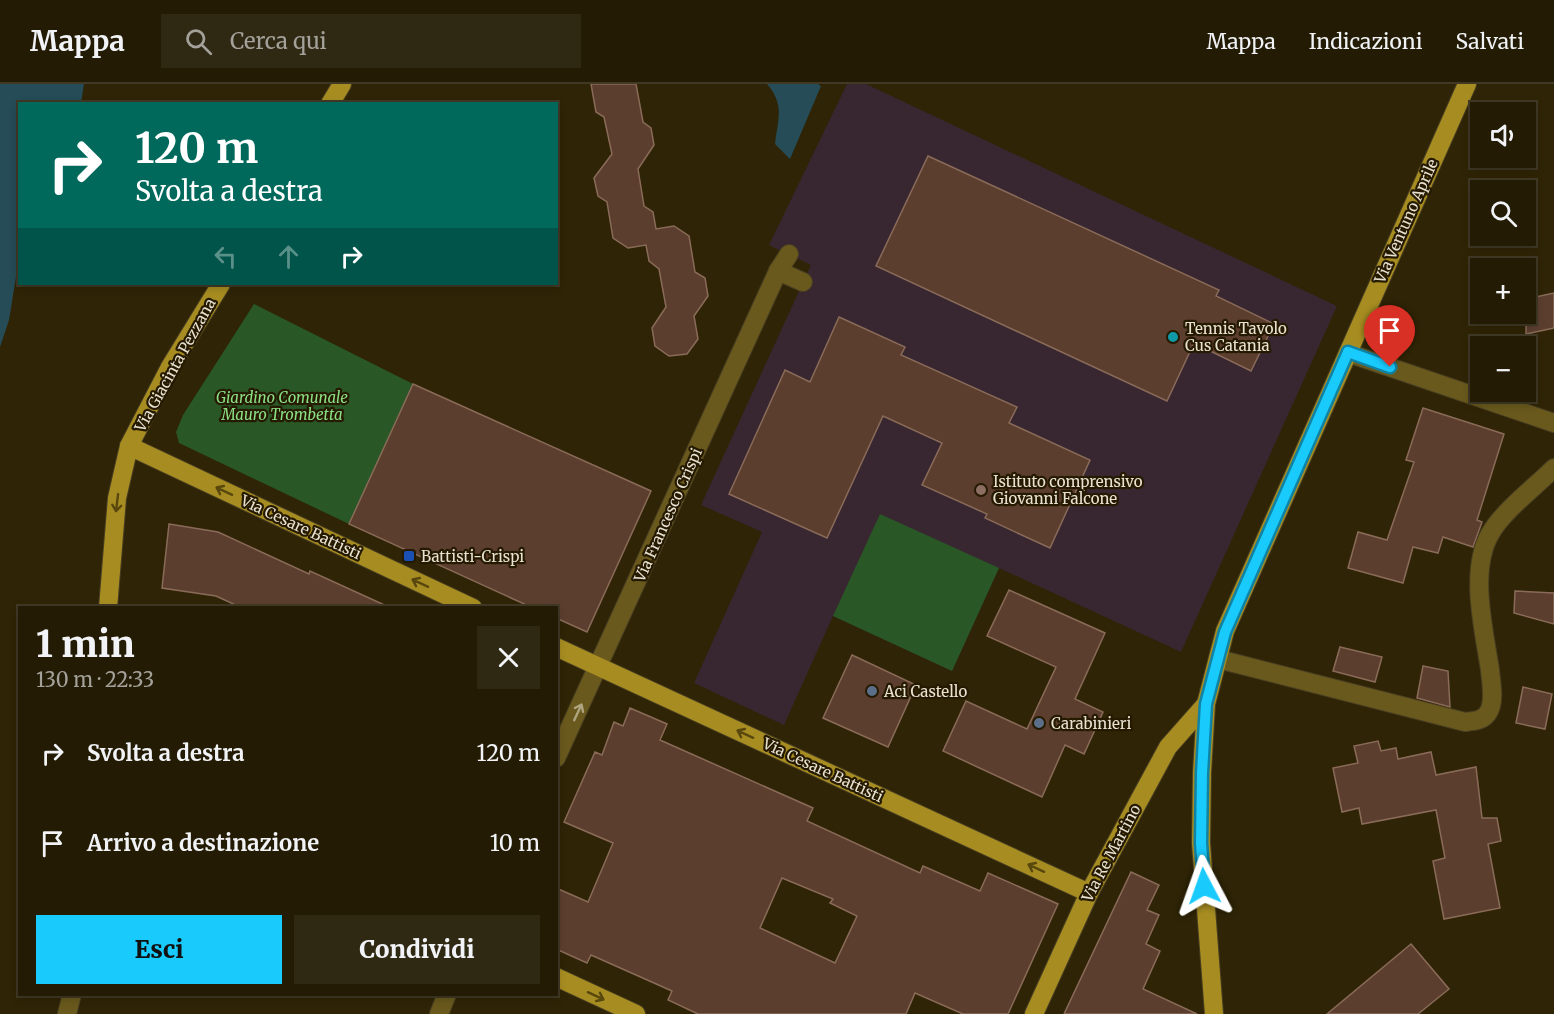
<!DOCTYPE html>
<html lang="it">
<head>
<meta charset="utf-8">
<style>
	:root { --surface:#231b04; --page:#2f2813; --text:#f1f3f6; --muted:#a3a19a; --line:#403926; --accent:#19cafc }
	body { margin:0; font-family:Merriweather,serif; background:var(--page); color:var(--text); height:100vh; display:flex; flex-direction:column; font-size:22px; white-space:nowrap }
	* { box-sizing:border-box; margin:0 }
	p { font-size:20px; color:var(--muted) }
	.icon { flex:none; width:33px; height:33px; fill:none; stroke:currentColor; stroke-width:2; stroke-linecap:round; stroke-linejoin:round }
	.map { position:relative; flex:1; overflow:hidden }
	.sheet { position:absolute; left:18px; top:522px; width:540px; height:390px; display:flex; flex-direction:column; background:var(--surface); border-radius:0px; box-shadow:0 3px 9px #0003,0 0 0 2px var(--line) }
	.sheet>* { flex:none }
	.hud { position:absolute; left:18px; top:18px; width:540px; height:183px; border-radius:0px; box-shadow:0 3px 9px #0003,0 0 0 2px var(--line); background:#00695c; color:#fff; overflow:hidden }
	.tools { position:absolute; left:1470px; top:18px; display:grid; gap:12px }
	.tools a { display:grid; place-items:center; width:66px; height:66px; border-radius:0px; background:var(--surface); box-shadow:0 3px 9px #0003,0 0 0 2px var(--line); font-size:30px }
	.pin { position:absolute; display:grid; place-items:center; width:51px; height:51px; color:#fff; margin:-62px -26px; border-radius:50% 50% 50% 0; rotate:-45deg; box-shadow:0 0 6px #0007 }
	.pin .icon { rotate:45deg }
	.me { position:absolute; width:66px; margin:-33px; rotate:356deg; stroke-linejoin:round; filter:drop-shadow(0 0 4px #0008) }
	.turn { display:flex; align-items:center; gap:21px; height:126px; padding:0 18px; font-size:27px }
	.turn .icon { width:78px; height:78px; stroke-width:2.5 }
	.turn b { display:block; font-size:42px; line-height:51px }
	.lanes { display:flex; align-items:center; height:57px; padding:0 18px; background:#0003; justify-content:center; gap:30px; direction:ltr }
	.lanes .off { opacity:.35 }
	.round { display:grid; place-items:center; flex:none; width:63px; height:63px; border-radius:0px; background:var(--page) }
	.head { display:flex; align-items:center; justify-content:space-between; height:102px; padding:0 18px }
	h1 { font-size:36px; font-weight:800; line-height:45px }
	.button { display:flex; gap:12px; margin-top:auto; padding:12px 18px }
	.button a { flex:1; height:69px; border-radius:0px; background:var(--accent); color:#111; font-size:24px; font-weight:800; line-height:69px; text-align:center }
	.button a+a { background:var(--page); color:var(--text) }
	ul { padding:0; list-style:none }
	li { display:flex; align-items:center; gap:18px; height:90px; padding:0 18px }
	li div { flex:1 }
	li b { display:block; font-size:22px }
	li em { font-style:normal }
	header { display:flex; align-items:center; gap:36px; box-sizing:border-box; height:84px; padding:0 30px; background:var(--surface); border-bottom:2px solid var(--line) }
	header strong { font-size:28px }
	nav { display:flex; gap:33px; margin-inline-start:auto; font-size:21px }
	.search { width:420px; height:54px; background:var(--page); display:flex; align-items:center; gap:15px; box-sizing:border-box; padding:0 21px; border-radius:0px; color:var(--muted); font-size:22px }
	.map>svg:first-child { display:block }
	.education { fill:#382731 }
	.green { fill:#295726 }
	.water { fill:#254c57 }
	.building { fill:#5b3e2e; stroke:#8a6b59; stroke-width:1.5; fill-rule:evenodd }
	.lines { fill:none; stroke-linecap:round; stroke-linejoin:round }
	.minor-casing { stroke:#493f22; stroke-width:20 }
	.major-casing { stroke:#493f22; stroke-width:20 }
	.minor { stroke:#69591d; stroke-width:18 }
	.major { stroke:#a78d21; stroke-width:18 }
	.oneway { stroke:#59480d }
	.oneway2 { stroke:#afa480 }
	.route-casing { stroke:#1083a4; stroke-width:15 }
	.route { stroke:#19cafc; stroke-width:10 }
	.culture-dot { fill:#0f9aa8; stroke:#251a00; stroke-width:2 }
	.education-dot { fill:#8d6e63; stroke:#251a00; stroke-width:2 }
	.transit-dot { fill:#1a4fb4; stroke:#251a00; stroke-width:2 }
	.service-dot { fill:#5c6f8a; stroke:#251a00; stroke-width:2 }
	.labels { text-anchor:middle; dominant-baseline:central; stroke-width:4.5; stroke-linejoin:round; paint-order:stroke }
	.street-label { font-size:15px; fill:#e9e2d1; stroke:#251a00 }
	.poi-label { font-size:15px; fill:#e9e2d1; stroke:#251a00; text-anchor:start }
	.park-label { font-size:15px; font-style:italic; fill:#8be185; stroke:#251a00 }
</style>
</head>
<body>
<header>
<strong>Mappa</strong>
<div class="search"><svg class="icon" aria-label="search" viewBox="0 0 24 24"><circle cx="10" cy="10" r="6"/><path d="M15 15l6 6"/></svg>Cerca qui</div>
<nav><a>Mappa</a><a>Indicazioni</a><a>Salvati</a></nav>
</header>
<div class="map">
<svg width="1554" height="930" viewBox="0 0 1554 930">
	<rect width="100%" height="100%" fill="#2f2405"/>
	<path class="education" d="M847,0h19l471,222 -156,346 -182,-84 -47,103 -119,-55 -49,109 -90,-42 68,-151 -61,-27 110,-240 -42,-20z"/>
	<g class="green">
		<path d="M254,220l159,80 -64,140 -170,-81 -3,-11 7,-17z"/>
		<path d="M880,430l119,54 -47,103 -119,-55z"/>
	</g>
	<g class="water">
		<path d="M0,0h84l-3,19 -61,1 -1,171 -3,2 -7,43 -9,27z"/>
		<path d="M767,0h51l3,2 -31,73 -15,-15c3,-25 10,-39 -8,-60z"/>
	</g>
	<g class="building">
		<path d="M591,0h45l7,38 8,6 3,17 -16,24 6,37 9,6 3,17 18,-3 15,10 6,36 10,6 3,18 -14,20 4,23 -11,15 -18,2 -14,-10 -3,-18 14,-21 -7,-38 -10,-8 -3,-16 -18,3 -15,-10 -6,-36 -9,-6 -4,-18 18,-24 -8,-37 -8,-5z"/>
		<path d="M928,72l291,134 -3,6 58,28 -23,47 -57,-28 -27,58 -291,-135z"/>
		<path d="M1554,209v35l-28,6v-35z"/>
		<path d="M839,233l66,30 -4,8 116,52 -8,16 81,37 -40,88 -65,-30 2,-4 -65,-29 20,-42 -59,-27 -56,122 -98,-44 56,-124 25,12z"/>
		<path d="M413,300l238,107 -64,141 -31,-14v-10h-23l-184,-84z"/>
		<path d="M1423,324l81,26 -27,86 5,2 -9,25 -30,-10 -5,16 -25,-6 -10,36 -55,-15 10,-36 29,8 27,-78 -8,-2z"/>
		<path d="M169,440l49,8 91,42 1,-3 81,37h-149l-26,-12 -54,-8z"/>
		<path d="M1009,506l96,43 -30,66 28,13 -19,42 -19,-9 -23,52 -99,-46 23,-50 61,28 29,-62 -69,-31z"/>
		<path d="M1515,507l39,2v31l-40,-11z"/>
		<path d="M1340,563l42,10 -7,25 -42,-11z"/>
		<path d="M852,571l64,30 -28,62 -65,-29z"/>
		<path d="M1423,582l25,5 2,36 -33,-9z"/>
		<path d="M1523,603l29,7 -7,35 -29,-6z"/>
		<path d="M630,624l37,16 -7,16 153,68 -6,13 113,52 3,-7 57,25 8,-18 70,31 -50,110h-45l-48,-21 -9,21h-208l-30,-14 4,-9 -81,-36 -4,8 -31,-14v-61l32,14 25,-59 -49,-21 31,-70 7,3 12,-33 9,4zM782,794l51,21 -3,4 27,13 -22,47 -75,-35z"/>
		<path d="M1378,657l3,10 15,-3 2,11 33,-7 5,23 40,-8 6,51h15l4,23 -13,3 12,64 -56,11 -11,-58 12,-3 -9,-48 -74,14 -3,-16 -17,4 -9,-44 25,-5 -4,-17z"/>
		<path d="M1131,788l28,13 -12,25 12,5 -13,29 14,7 -17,38 54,25h-133z"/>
		<path d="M1411,860l38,45 -31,25h-91z"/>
	</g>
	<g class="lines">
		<g class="minor-casing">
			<g id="minor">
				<path d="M778,187l25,11"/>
				<path d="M1348,269l206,70"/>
				<path d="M1218,575l247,63c9,-1 19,-1 24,-11 6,-11 2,-29 1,-41 -6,-40 -21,-99 0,-136 12,-22 46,-48 64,-66"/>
				<path d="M556,674l222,-487 11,-17"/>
				<path d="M67,930l5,-20"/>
				<path d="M439,930l8,-20"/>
			</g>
		</g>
		<g class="major-casing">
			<g id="major">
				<path d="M330,20l12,-20"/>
				<path d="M129,362l344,162"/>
				<path d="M108,524l9,-110 12,-52 41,-79 51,-83"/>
				<path d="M556,563l533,246"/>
				<path d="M556,893l80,37"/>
				<path d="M1034,930l55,-121 79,-146 38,-43"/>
				<path d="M1214,930l-13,-171 1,-70 4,-69 19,-73 242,-547"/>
			</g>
		</g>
		<use href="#minor" class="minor"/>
		<use href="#major" class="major"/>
	</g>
	<defs><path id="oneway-shaft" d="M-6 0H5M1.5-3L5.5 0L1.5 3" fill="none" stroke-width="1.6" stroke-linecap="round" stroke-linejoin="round" transform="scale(1.5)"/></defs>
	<g class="oneway">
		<use href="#oneway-shaft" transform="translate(224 407) rotate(-155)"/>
		<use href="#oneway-shaft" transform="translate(117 419) rotate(97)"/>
		<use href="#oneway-shaft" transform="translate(420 499) rotate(-155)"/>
		<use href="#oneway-shaft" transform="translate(745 650) rotate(-155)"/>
		<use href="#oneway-shaft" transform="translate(1036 784) rotate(-155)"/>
		<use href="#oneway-shaft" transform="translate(596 912) rotate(25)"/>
	</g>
	<use class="oneway2" href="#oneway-shaft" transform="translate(578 628) rotate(-65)"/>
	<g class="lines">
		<g class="route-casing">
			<path id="route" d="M1204,802l-3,-43 1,-70 4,-69 19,-72 123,-280 42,15"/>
		</g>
		<use href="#route" class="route"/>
	</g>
	<circle class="culture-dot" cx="1173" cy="253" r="6"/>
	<circle class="education-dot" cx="981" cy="406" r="6"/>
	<rect class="transit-dot" x="403" y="466" width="12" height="12" rx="3"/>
	<g class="service-dot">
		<circle cx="872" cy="607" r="6"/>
		<circle cx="1039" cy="639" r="6"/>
	</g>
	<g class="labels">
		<g class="street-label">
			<text transform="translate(1406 137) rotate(-66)">Via Ventuno Aprile</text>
			<text transform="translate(175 281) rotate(-61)">Via Giacinta Pezzana</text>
			<text transform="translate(668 431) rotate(-66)">Via Francesco Crispi</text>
			<text transform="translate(301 443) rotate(25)">Via Cesare Battisti</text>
			<text transform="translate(823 686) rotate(25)">Via Cesare Battisti</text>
			<text transform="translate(1111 769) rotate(-62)">Via Re Martino</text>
		</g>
		<g class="poi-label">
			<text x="1185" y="244">Tennis Tavolo<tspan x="1185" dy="17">Cus Catania</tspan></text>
			<text x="993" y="397">Istituto comprensivo<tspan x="993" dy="17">Giovanni Falcone</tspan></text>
			<text x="421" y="472">Battisti-Crispi</text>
			<text x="884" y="607">Aci Castello</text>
			<text x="1051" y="639">Carabinieri</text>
		</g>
		<g class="park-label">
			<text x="282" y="313">Giardino Comunale<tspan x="282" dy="17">Mauro Trombetta</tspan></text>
		</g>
	</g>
</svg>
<div class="tools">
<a><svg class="icon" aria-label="sound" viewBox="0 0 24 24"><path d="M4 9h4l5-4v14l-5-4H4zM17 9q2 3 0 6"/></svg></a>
<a><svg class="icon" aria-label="search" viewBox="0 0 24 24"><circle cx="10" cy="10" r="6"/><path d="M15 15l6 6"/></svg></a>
<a>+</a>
<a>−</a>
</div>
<div class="pin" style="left:1390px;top:283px;background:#d93025"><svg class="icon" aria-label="arrive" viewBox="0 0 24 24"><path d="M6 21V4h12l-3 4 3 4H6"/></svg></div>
<svg class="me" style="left:1204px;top:802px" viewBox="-20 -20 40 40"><path d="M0-17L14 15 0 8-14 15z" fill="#19cafc" stroke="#fff" stroke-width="4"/></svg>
<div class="hud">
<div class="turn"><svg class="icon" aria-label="right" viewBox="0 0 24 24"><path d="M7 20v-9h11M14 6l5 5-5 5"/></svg><div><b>120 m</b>Svolta a destra</div></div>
<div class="lanes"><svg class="icon off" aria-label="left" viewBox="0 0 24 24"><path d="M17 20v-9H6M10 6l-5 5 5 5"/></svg><svg class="icon off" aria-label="ahead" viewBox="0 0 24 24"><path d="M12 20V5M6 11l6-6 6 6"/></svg><svg class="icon" aria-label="right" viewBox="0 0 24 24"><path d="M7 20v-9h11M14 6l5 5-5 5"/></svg></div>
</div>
<section class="sheet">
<div class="head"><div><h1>1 min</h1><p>130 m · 22:33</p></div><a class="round"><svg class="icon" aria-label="close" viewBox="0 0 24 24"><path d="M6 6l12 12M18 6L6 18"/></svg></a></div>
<ul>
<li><svg class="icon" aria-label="right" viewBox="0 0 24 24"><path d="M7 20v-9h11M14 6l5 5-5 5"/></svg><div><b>Svolta a destra</b></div><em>120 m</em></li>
<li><svg class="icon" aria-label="arrive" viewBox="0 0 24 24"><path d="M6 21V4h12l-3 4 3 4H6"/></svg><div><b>Arrivo a destinazione</b></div><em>10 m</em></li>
</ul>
<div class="button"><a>Esci</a><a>Condividi</a></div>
</section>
</div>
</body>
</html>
